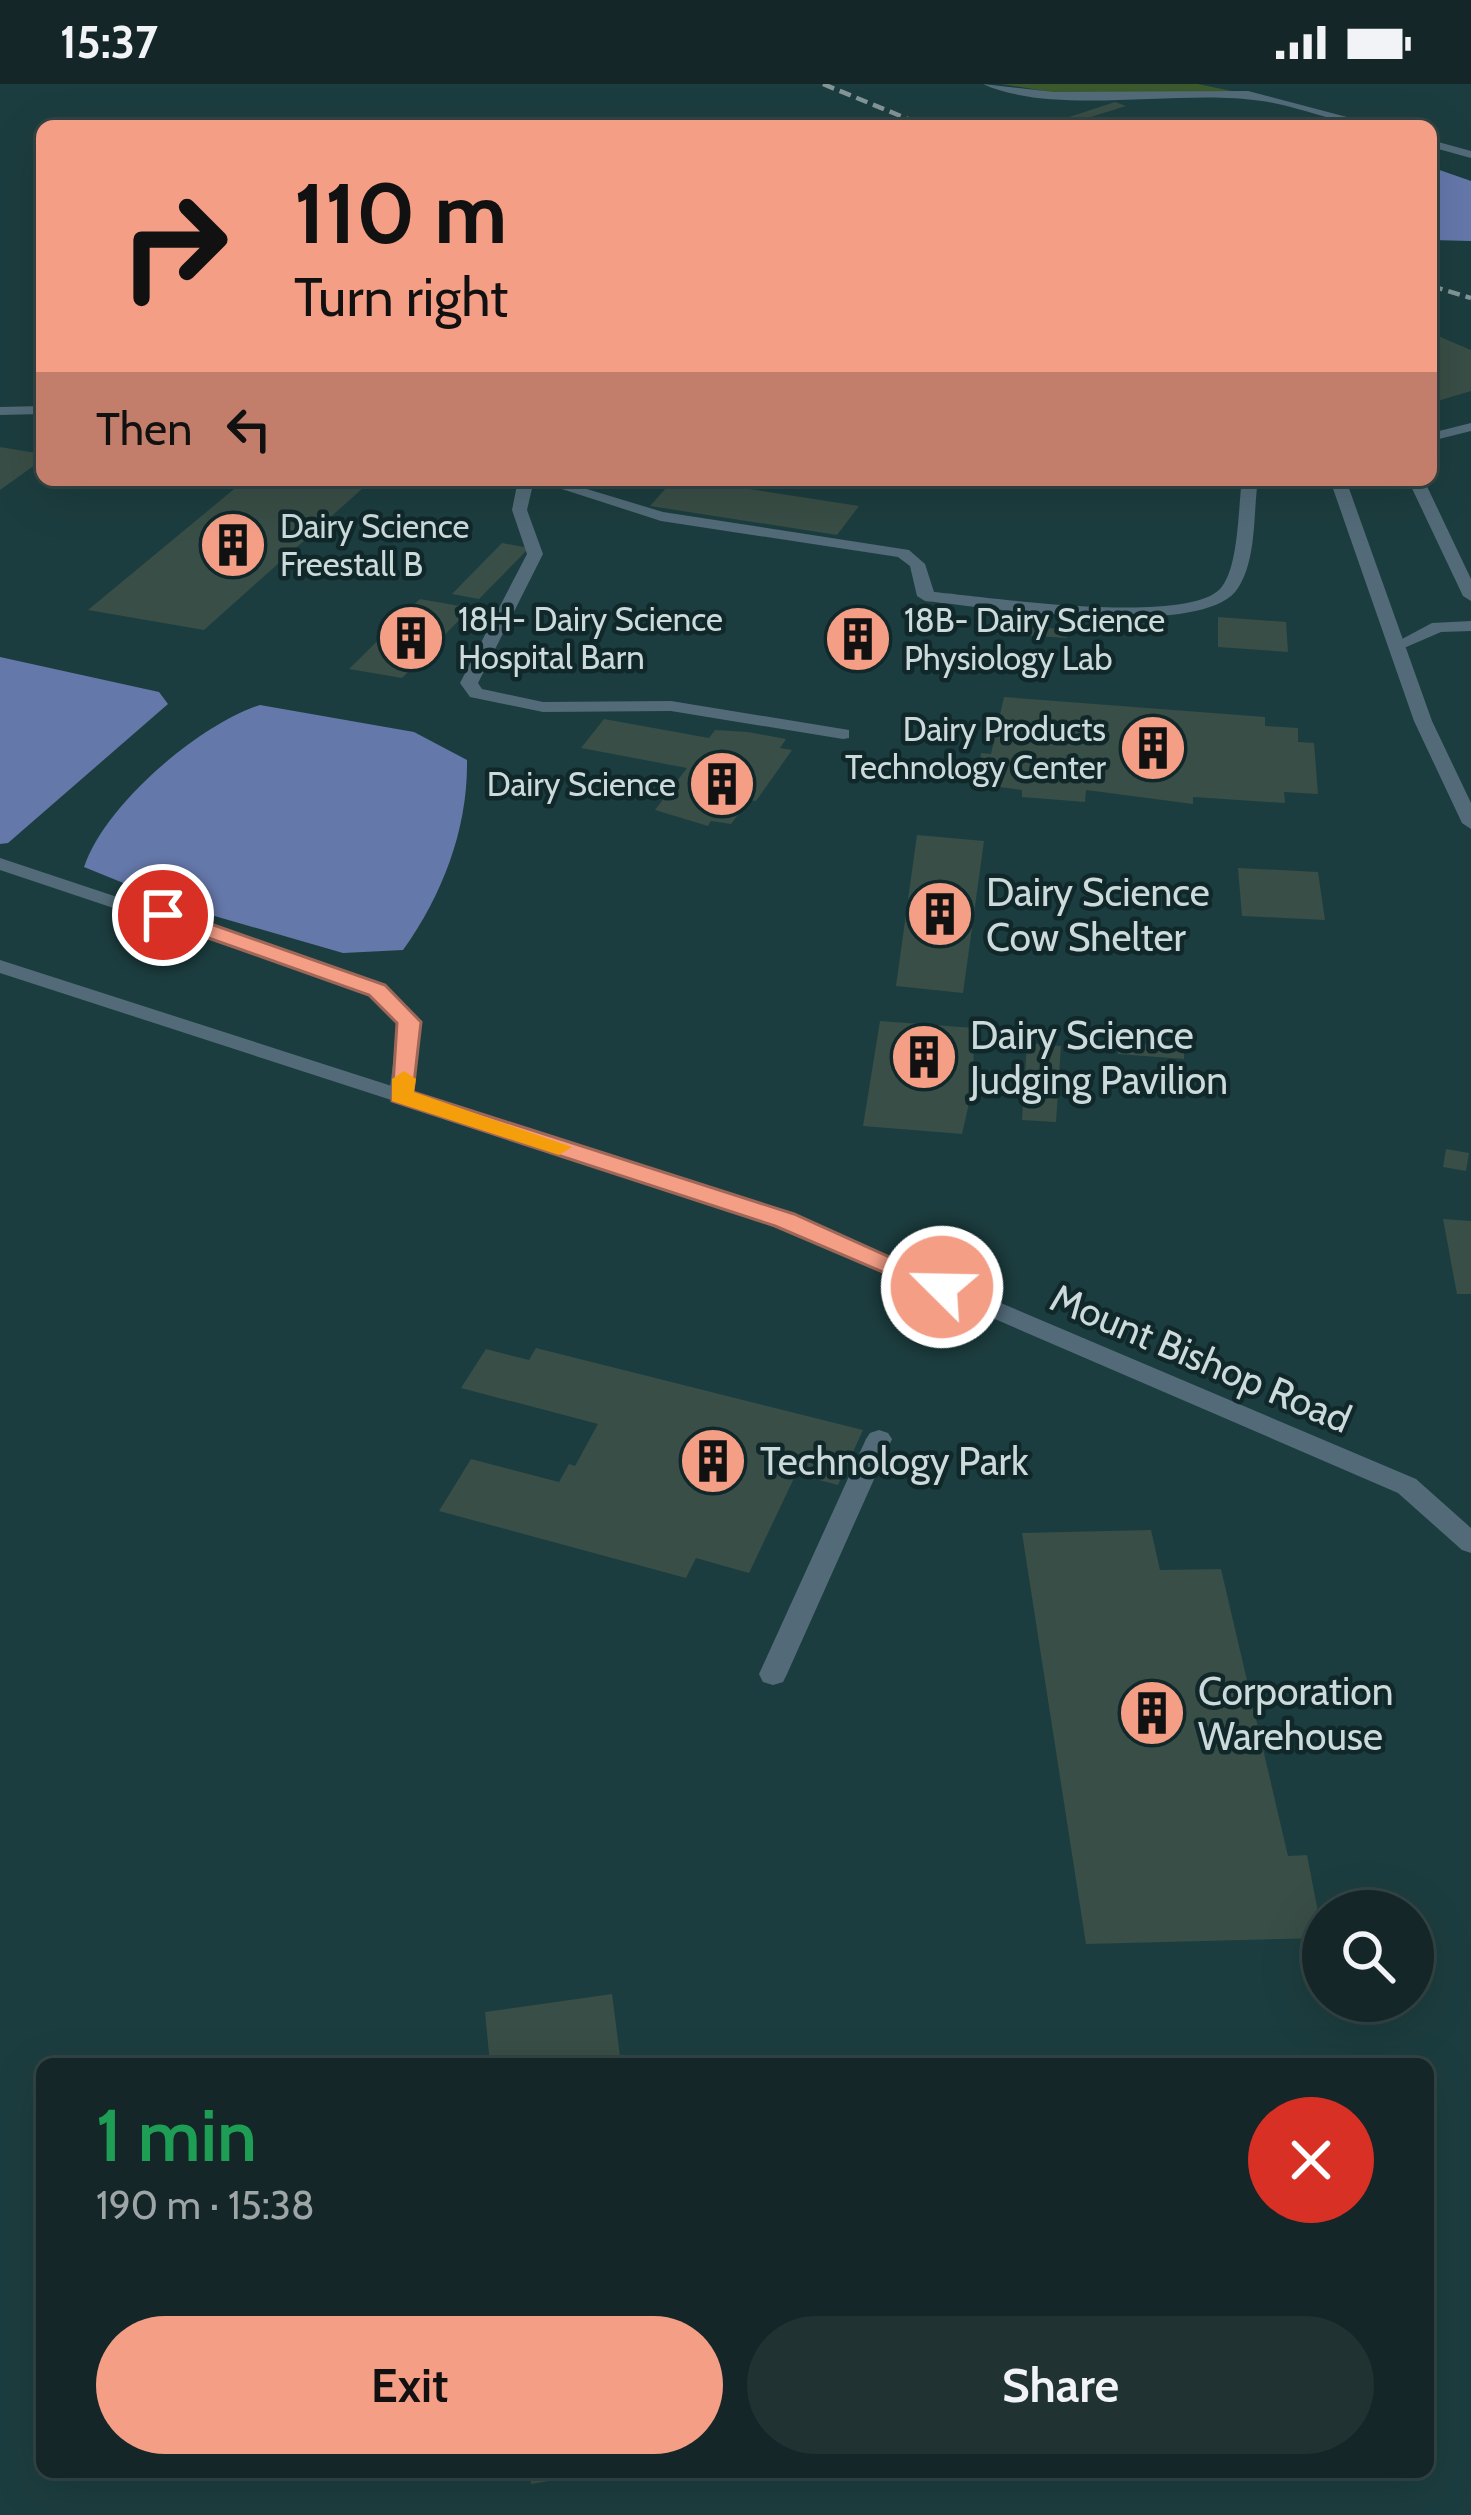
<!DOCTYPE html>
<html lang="en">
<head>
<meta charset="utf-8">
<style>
	:root { --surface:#142627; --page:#213233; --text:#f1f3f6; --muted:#9da5a7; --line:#334344; --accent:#f49e86 }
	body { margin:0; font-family:Cabin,sans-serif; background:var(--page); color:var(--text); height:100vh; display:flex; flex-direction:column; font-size:45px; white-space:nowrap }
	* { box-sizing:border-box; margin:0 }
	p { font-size:39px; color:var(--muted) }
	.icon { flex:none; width:66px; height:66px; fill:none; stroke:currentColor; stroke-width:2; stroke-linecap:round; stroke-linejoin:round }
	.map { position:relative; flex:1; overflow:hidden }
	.details { position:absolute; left:36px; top:1974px; width:1398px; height:420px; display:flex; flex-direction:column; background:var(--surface); border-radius:18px; box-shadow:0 12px 48px #0002,0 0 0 3px var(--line) }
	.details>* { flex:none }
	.banner { position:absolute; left:36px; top:36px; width:1401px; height:366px; border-radius:18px; box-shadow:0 12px 48px #0002,0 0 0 3px var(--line); background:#f49e86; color:#111; overflow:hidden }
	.fabs { position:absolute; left:1302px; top:1806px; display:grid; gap:24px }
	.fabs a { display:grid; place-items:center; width:132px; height:132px; border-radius:50%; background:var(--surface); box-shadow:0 12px 48px #0002,0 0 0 3px var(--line); font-size:60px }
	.pin { position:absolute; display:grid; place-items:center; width:102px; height:102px; color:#fff; margin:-51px; border:6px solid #fff; border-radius:50%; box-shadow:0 3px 12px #0007 }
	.me { position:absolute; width:132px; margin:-66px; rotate:293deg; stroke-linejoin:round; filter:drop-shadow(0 0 9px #0008) }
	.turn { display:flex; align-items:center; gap:42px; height:252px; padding:0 60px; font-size:54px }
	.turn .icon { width:156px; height:156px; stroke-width:2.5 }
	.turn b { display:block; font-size:84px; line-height:102px }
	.then { display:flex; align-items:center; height:114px; padding:0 60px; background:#0003; gap:24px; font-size:45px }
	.round { display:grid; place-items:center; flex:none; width:126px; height:126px; border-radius:63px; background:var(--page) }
	.overview { display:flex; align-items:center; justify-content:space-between; height:204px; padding:0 60px }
	h1 { font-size:72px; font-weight:600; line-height:90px; color:#1e9e55 }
	.primary-button { display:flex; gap:24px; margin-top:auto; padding:24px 60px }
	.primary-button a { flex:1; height:138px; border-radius:72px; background:var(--accent); color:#111; font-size:48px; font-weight:600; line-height:138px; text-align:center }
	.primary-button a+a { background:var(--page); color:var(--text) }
	.status { display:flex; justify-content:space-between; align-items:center; height:84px; padding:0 60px; background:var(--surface); direction:ltr }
	.status svg { height:33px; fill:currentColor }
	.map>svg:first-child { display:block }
	.built { fill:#1c3d3f; fill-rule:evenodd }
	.green { fill:#3c582d }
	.water { fill:#6578aa }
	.building { fill:#394e46 }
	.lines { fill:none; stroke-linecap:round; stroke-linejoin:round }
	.lane { fill:#536b79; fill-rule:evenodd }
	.street { fill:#536b79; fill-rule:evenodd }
	.rail { stroke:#839596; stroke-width:4.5; stroke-dasharray:12 6; stroke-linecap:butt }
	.route { fill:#f49e86; stroke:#9f6757; stroke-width:3 }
	.slow { fill:#f59e0b }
	.labels { text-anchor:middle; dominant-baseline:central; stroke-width:9; stroke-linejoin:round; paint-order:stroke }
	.far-poi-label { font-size:33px; fill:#cddadb; stroke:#11282a; text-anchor:start }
	.poi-label { font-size:39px; fill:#cddadb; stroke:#11282a; text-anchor:start }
	.street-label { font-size:39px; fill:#cddadb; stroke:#11282a }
</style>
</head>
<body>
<div class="status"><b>15:37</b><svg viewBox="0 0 49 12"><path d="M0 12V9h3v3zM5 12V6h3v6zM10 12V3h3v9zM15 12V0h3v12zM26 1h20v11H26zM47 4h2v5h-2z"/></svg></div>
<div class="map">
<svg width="1471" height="2431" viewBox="0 0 1471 2431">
	<rect width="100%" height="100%" fill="#1b3234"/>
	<path class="built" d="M0,0h1471v2431h-1471zM42,42h1389v354h-1389zM1323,1827h90v90h-90zM42,1980h1386v408h-1386z"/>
	<path class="green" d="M1002,0h196l48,10 -190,-1z"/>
	<g class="water">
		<path d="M1431,83l40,14v60l-40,-1z"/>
		<path d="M0,573l159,35 9,12 -160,139 -8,1z"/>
		<path d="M260,621l154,27 53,28c1,68 -24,134 -64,190l-60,3 -163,-47 -96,-39c20,-61 114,-142 176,-162z"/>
	</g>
	<g class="building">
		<path d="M1115,18l11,4 -48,15 -12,-3z"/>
		<path d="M1431,249l40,17v41l-40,12z"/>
		<path d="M0,363l42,7v6l-42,30z"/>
		<path d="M245,396h127l-168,150 -116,-20z"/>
		<path d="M673,396h19l167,26 -22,29 -187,-29z"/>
		<path d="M502,459l27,5 -50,51 -27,-5z"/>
		<path d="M420,515l51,9 -69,70 -53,-9z"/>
		<path d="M1218,533l68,5 2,30 -70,-5z"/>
		<path d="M864,539l16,6 -13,25 -32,-6 18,-24z"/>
		<path d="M987,541l80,4v9l-81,-5z"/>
		<path d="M1004,613l261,20v9l33,2v14l16,1 4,51 -34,-2 1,11 -92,-6v7l-107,-14 -1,12 -63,-5v-7l-45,-6 4,-31 10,1z"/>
		<path d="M604,635l105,19 6,-8 33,2 38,7 -6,9 12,2 -36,51 -7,-1 -18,24 -20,-3 -3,5 -53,-16 32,-42 -106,-20z"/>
		<path d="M917,751l67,6 -21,152 -67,-7z"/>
		<path d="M1238,784l80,4 7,48 -83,-4z"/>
		<path d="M880,937l94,7 -1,58 -11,48 -99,-8z"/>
		<path d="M1118,958l66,5v12l-66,-5z"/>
		<path d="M1027,959l34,3 -5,76 -34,-2z"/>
		<path d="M1446,1065l23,4 -3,18 -23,-4z"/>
		<path d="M1443,1135l28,2v73h-14z"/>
		<path d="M536,1264l327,82 -25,55 -42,-11 -47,99 -53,-15 -10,20 -247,-67 32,-52 88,23 10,-18 6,2 23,-42 -137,-36 25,-39 43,11z"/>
		<path d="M1151,1446l9,40 61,-1 67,287 19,-1 16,83 -237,6 -64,-411z"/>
		<path d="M612,1910l9,70h-131l-5,-52z"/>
		<path d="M530,2388h60v2l-59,10z"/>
	</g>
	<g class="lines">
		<g class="lane">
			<path d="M983,0l71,8 194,-1 133,35c-41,0 -79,-19 -119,-25 -80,-13 -207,16 -279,-17z"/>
			<path d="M1431,56l40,11v7l-40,-11z"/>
			<path d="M42,322v8l-42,1v-8z"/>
			<path d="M1471,339v8l-40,10v-8z"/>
			<path d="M518,396h39l106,32 246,38 16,14 9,28c53,5 250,34 286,-3 19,-20 18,-82 22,-109h16c-5,33 -1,79 -20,108 -32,53 -255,19 -313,13l-8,-5 -7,-30 -12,-9 -237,-36 -127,-41 -7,30 16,44 -65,129 4,6 61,13 128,-1 178,29v8l-6,1 -172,-28 -128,1 -73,-15 -10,-14 67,-129 -15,-44z"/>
			<path d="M1408,396h16l47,99v22l-8,-5z"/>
			<path d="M1471,537v10l-30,1 -44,19 -8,-5 43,-23z"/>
			<path d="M0,774l384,128 35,36 -8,74 -11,7 -11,-7 9,-73 -28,-29 -370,-124z"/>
			<path d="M879,1346l9,3 4,6 -105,235 -4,8 -10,3 -10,-3 -4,-8 107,-235 4,-6z"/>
		</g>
		<g class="street">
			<path d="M1330,396h16l86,241 39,82v26l-9,-6 -48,-102z"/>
			<path d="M0,876l793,255 623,264 55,49v25l-9,-3 -64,-57 -621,-268 -777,-252z"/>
		</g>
		<g class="rail">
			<path d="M823,0l102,42"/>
			<path d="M1431,202l40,12"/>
		</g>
	</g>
	<path class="route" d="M155,826h16l214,75 36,37 -8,70 381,122 162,73 -14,9 -10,-3 -157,-67 -383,-125 5,-78 -28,-28 -214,-76z"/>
	<path class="slow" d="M404,987l12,8 -2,13 158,55 -13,8 -167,-54v-22z"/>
	<defs>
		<g id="building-disc" transform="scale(3.45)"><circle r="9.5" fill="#f49e86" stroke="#11282a"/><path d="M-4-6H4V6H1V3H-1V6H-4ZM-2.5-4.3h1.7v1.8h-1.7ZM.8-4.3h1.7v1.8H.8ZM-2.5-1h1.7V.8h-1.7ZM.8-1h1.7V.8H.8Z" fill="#111"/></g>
	</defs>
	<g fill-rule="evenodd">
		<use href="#building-disc" x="233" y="461"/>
		<use href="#building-disc" x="411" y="554"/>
		<use href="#building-disc" x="858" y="555"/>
		<use href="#building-disc" x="1153" y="664"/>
		<use href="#building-disc" x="722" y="700"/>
		<use href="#building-disc" x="940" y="830"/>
		<use href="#building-disc" x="924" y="973"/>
		<use href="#building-disc" x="713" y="1377"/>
		<use href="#building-disc" x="1152" y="1629"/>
	</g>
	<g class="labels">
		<g class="far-poi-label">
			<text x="280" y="442">Dairy Science<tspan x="280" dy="38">Freestall B</tspan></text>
			<text x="458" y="535">18H- Dairy Science<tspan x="458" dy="38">Hospital Barn</tspan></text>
			<text x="904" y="536">18B- Dairy Science<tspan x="904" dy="38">Physiology Lab</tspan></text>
			<text x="1106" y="645" text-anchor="end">Dairy Products<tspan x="1106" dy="38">Technology Center</tspan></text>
			<text x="676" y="700" text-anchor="end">Dairy Science</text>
		</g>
		<g class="poi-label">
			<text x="986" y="808">Dairy Science<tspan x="986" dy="45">Cow Shelter</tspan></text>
			<text x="970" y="951">Dairy Science<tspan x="970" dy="45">Judging Pavilion</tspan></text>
			<text x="760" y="1377">Technology Park</text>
			<text x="1198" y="1607">Corporation<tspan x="1198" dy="45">Warehouse</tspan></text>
		</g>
		<g class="street-label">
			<text transform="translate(1201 1274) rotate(23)">Mount Bishop Road</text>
		</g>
	</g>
</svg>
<div class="fabs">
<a><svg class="icon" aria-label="search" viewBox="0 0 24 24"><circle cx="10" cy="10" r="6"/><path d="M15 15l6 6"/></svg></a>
</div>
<div class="pin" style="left:163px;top:831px;background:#d93025"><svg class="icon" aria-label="arrive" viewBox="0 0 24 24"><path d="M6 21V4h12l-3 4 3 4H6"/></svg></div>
<svg class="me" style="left:942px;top:1203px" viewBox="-20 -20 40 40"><circle r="17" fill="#f49e86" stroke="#fff" stroke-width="3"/><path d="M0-11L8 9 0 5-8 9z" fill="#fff"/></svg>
<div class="banner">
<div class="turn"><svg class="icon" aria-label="right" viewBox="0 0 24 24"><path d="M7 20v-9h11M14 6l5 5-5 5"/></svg><div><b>110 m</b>Turn right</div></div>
<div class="then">Then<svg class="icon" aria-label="left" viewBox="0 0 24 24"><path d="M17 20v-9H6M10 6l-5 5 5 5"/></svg></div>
</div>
<section class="details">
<div class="overview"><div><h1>1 min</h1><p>190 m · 15:38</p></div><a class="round" style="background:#d93025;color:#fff"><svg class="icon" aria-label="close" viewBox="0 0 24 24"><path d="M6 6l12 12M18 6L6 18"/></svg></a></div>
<div class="primary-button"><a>Exit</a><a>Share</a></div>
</section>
</div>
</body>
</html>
